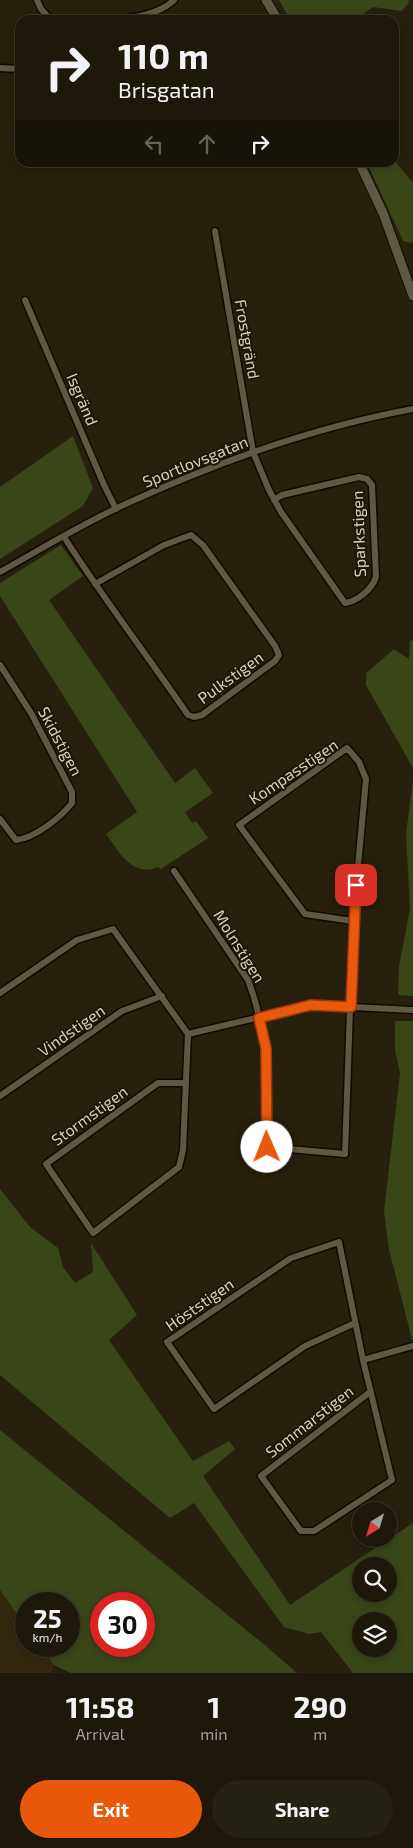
<!DOCTYPE html>
<html lang="en">
<head>
<meta charset="utf-8">
<style>
	:root { --surface:#1d180a; --page:#252113; --text:#f1f3f6; --muted:#a0a09c; --line:#3b372b; --accent:#ea580c }
	body { margin:0; font-family:"Exo 2",sans-serif; background:var(--page); color:var(--text); height:100vh; display:flex; flex-direction:column; font-size:19px; white-space:nowrap }
	* { box-sizing:border-box; margin:0 }
	p { font-size:16px; color:var(--muted) }
	.icon { flex:none; width:28px; height:28px; fill:none; stroke:currentColor; stroke-width:2; stroke-linecap:round; stroke-linejoin:round }
	.map { position:relative; height:1673px; overflow:hidden }
	.panel { display:flex; flex-direction:column; background:var(--surface); flex:1 }
	.panel>* { flex:none }
	.top-card { position:absolute; left:15px; top:15px; width:384px; height:152px; border-radius:15px; box-shadow:0 2px 8px #0003,0 0 0 1px var(--line); background:#1d180a; color:var(--text); overflow:hidden }
	.needle { width:32px; rotate:218deg }
	.fabs { position:absolute; left:352px; top:1502px; display:grid; gap:10px }
	.fabs a { display:grid; place-items:center; width:45px; height:45px; border-radius:50%; background:var(--surface); box-shadow:0 2px 8px #0003,0 0 0 1px var(--line); font-size:25px }
	.speed { position:absolute; left:15px; top:1592px; display:flex; gap:10px; font-size:25px; font-weight:700; text-align:center }
	.speed>* { display:grid; place-content:center; width:65px; height:65px; border-radius:50%; background:var(--surface); box-shadow:0 2px 8px #0003,0 0 0 1px var(--line); line-height:1 }
	.speed small { font-size:12px; font-weight:400 }
	.speed .limit { border:8px solid #d22; background:#fff; color:#111 }
	.pin { position:absolute; display:grid; place-items:center; width:42px; height:42px; color:#fff; margin:-21px; border-radius:10px; box-shadow:0 2px 8px #0006 }
	.me { position:absolute; width:55px; margin:-28px; rotate:359deg; stroke-linejoin:round; filter:drop-shadow(0 0 4px #0008) }
	.turn { display:flex; align-items:center; gap:18px; height:105px; padding:0 20px; font-size:22px }
	.turn .icon { width:65px; height:65px; stroke-width:2.5 }
	.turn b { display:block; font-size:35px; line-height:42px }
	.lanes { display:flex; align-items:center; height:48px; padding:0 20px; background:#0003; justify-content:center; gap:25px; direction:ltr }
	.lanes .off { opacity:.35 }
	.eta { display:flex; justify-content:space-evenly; align-items:center; height:85px; text-align:center }
	.eta b { font-size:30px; font-weight:700; line-height:35px }
	.cta { display:flex; gap:10px; margin-top:auto; padding:10px 20px }
	.cta a { flex:1; height:58px; border-radius:30px; background:var(--accent); color:#fff; font-size:20px; font-weight:700; line-height:58px; text-align:center }
	.cta a+a { background:var(--page); color:var(--text) }
	.map>svg:first-child { display:block }
	.built { fill:#31280d }
	.green { fill:#384618; fill-rule:evenodd }
	.lines { fill:none; stroke-linecap:round; stroke-linejoin:round }
	.street-casing { stroke:#100a00; stroke-width:9 }
	.secondary-casing { stroke:#100a00; stroke-width:11 }
	.street { stroke:#5f5843; stroke-width:6 }
	.secondary { stroke:#5f5843; stroke-width:9 }
	.route-casing { stroke:#983908; stroke-width:12 }
	.route { stroke:#ea580c; stroke-width:9 }
	.labels { text-anchor:middle; dominant-baseline:central; stroke-width:4; stroke-linejoin:round; paint-order:stroke }
	.street-label { font-size:16px; fill:#d5d1c5; stroke:#1d1704 }
</style>
</head>
<body>
<div class="map">
<svg width="413" height="1673" viewBox="0 0 413 1673">
	<rect width="100%" height="100%" fill="#27200d"/>
	<path class="built" d="M0,1590l26,37v19h14l14,19 -3,8h-51z"/>
	<g class="green">
		<path d="M279,0h127l4,1 -8,10 -29,-4 -19,13 -65,-2z"/>
		<path d="M394,160l19,23v58l-3,2 -7,-2 -36,-78 27,-1z"/>
		<path d="M73,436l20,52 -10,18 -83,53v-72z"/>
		<path d="M61,545l22,31 -34,24 126,183 20,-15 18,25 -28,19 7,11 4,-2 12,17 -47,31 -3,-2c-25,11 -39,-15 -52,-33l31,-22 -137,-216v-13z"/>
		<path d="M413,640v128l-47,-83v-12l28,-24 15,10 1,-18z"/>
		<path d="M413,780v216l-15,-1 1,-29 11,-57 -4,-75z"/>
		<path d="M395,1021h18v322l-24,-93 -5,-39 16,-138 -5,-23z"/>
		<path d="M0,1189l30,38 28,21 5,19 12,16 18,-11 -2,-29 46,72 -28,25 84,121 36,-20 6,8 -32,27 87,129 123,-82v150h-60l-32,-41 -12,2 -25,-7 -90,-124 -24,15 -170,-143zM361,1566h28v28h-28zM361,1621h28v28h-28z"/>
		<path d="M0,1430l266,216 31,27h-226l-17,-8 -14,-19h29v-42h-43v23l-26,-37zM101,1604h43v42h-43z"/>
	</g>
	<g class="lines">
		<g class="street-casing">
			<g id="street">
				<path d="M37,0l4,9 9,10c35,0 97,7 124,-19"/>
				<path d="M0,68l20,1"/>
				<path d="M215,231l38,221 16,38 12,22 64,91c13,-2 27,-14 31,-26l-4,-92 -5,-6 -8,-2 -77,18 -8,5"/>
				<path d="M25,300l79,185 12,24"/>
				<path d="M64,537c39,61 83,118 124,178l6,2 8,-2 73,-54 4,-6 -4,-9 -72,-101 -12,-10 -27,10 -69,39"/>
				<path d="M0,572c43,-24 85,-50 130,-70 90,-41 185,-75 283,-93"/>
				<path d="M0,665l31,48 41,79v11c-12,15 -37,35 -56,37l-16,-21"/>
				<path d="M174,871l74,109c22,56 18,109 19,167l78,7 8,-233 13,-142 -7,-17 -12,-14 -108,77 66,89 48,7"/>
				<path d="M0,993l77,-53 36,-11 75,105"/>
				<path d="M188,1034l123,-29 102,5"/>
				<path d="M184,1083h-26l-112,81 47,69 86,-66 4,-17 5,-116"/>
				<path d="M0,1096l122,-85 40,-15"/>
				<path d="M355,1323l-50,23 -91,63 -47,-67 124,-84 48,-16 24,118 29,120 -78,51h-13l-40,-55 109,-84"/>
				<path d="M363,1360l50,-14"/>
			</g>
		</g>
		<g class="secondary-casing">
			<g id="secondary">
				<path d="M266,0l12,20"/>
				<path d="M359,162l24,51 30,83"/>
			</g>
		</g>
		<use href="#street" class="street"/>
		<use href="#secondary" class="secondary"/>
	</g>
	<g class="lines">
		<g class="route-casing">
			<path id="route" d="M267,1147l-1,-99 -7,-30 52,-13 40,2 5,-122"/>
		</g>
		<use href="#route" class="route"/>
	</g>
	<g class="labels">
		<g class="street-label">
			<text transform="translate(248 339) rotate(80)">Frostgränd</text>
			<text transform="translate(83 399) rotate(67)">Isgränd</text>
			<text transform="translate(195 461) rotate(-22)">Sportlovsgatan</text>
			<text transform="translate(358 534) rotate(-92)">Sparkstigen</text>
			<text transform="translate(230 677) rotate(-36)">Pulkstigen</text>
			<text transform="translate(61 741) rotate(62)">Skidstigen</text>
			<text transform="translate(293 771) rotate(-34)">Kompasstigen</text>
			<text transform="translate(240 946) rotate(58)">Molnstigen</text>
			<text transform="translate(71 1030) rotate(-35)">Vindstigen</text>
			<text transform="translate(89 1115) rotate(-36)">Stormstigen</text>
			<text transform="translate(199 1304) rotate(-35)">Höststigen</text>
			<text transform="translate(309 1421) rotate(-38)">Sommarstigen</text>
		</g>
	</g>
</svg>
<div class="fabs">
<a><svg class="needle" viewBox="-14 -14 28 28"><path d="M0-13l5 13h-10z" fill="#e53935"/><path d="M0 13l5-13h-10z" fill="#a0a09c"/></svg></a>
<a><svg class="icon" aria-label="search" viewBox="0 0 24 24"><circle cx="10" cy="10" r="6"/><path d="M15 15l6 6"/></svg></a>
<a><svg class="icon" aria-label="layers" viewBox="0 0 24 24"><path d="M12 4l9 5-9 5-9-5zM3 14l9 5 9-5"/></svg></a>
</div>
<div class="speed"><div>25<small>km/h</small></div><div class="limit">30</div></div>
<div class="pin" style="left:356px;top:885px;background:#d93025"><svg class="icon" aria-label="arrive" viewBox="0 0 24 24"><path d="M6 21V4h12l-3 4 3 4H6"/></svg></div>
<svg class="me" style="left:267px;top:1147px" viewBox="-20 -20 40 40"><circle r="19" fill="#fff"/><path d="M0-13L10 11 0 6-10 11z" fill="#ea580c"/></svg>
<div class="top-card">
<div class="turn"><svg class="icon" aria-label="right" viewBox="0 0 24 24"><path d="M7 20v-9h11M14 6l5 5-5 5"/></svg><div><b>110 m</b>Brisgatan</div></div>
<div class="lanes"><svg class="icon off" aria-label="left" viewBox="0 0 24 24"><path d="M17 20v-9H6M10 6l-5 5 5 5"/></svg><svg class="icon off" aria-label="ahead" viewBox="0 0 24 24"><path d="M12 20V5M6 11l6-6 6 6"/></svg><svg class="icon" aria-label="right" viewBox="0 0 24 24"><path d="M7 20v-9h11M14 6l5 5-5 5"/></svg></div>
</div>
</div>
<section class="panel">
<div class="eta">
<div><b>11:58</b><p>Arrival</p></div>
<div><b>1</b><p>min</p></div>
<div><b>290</b><p>m</p></div>
</div>
<div class="cta"><a>Exit</a><a>Share</a></div>
</section>
</body>
</html>
